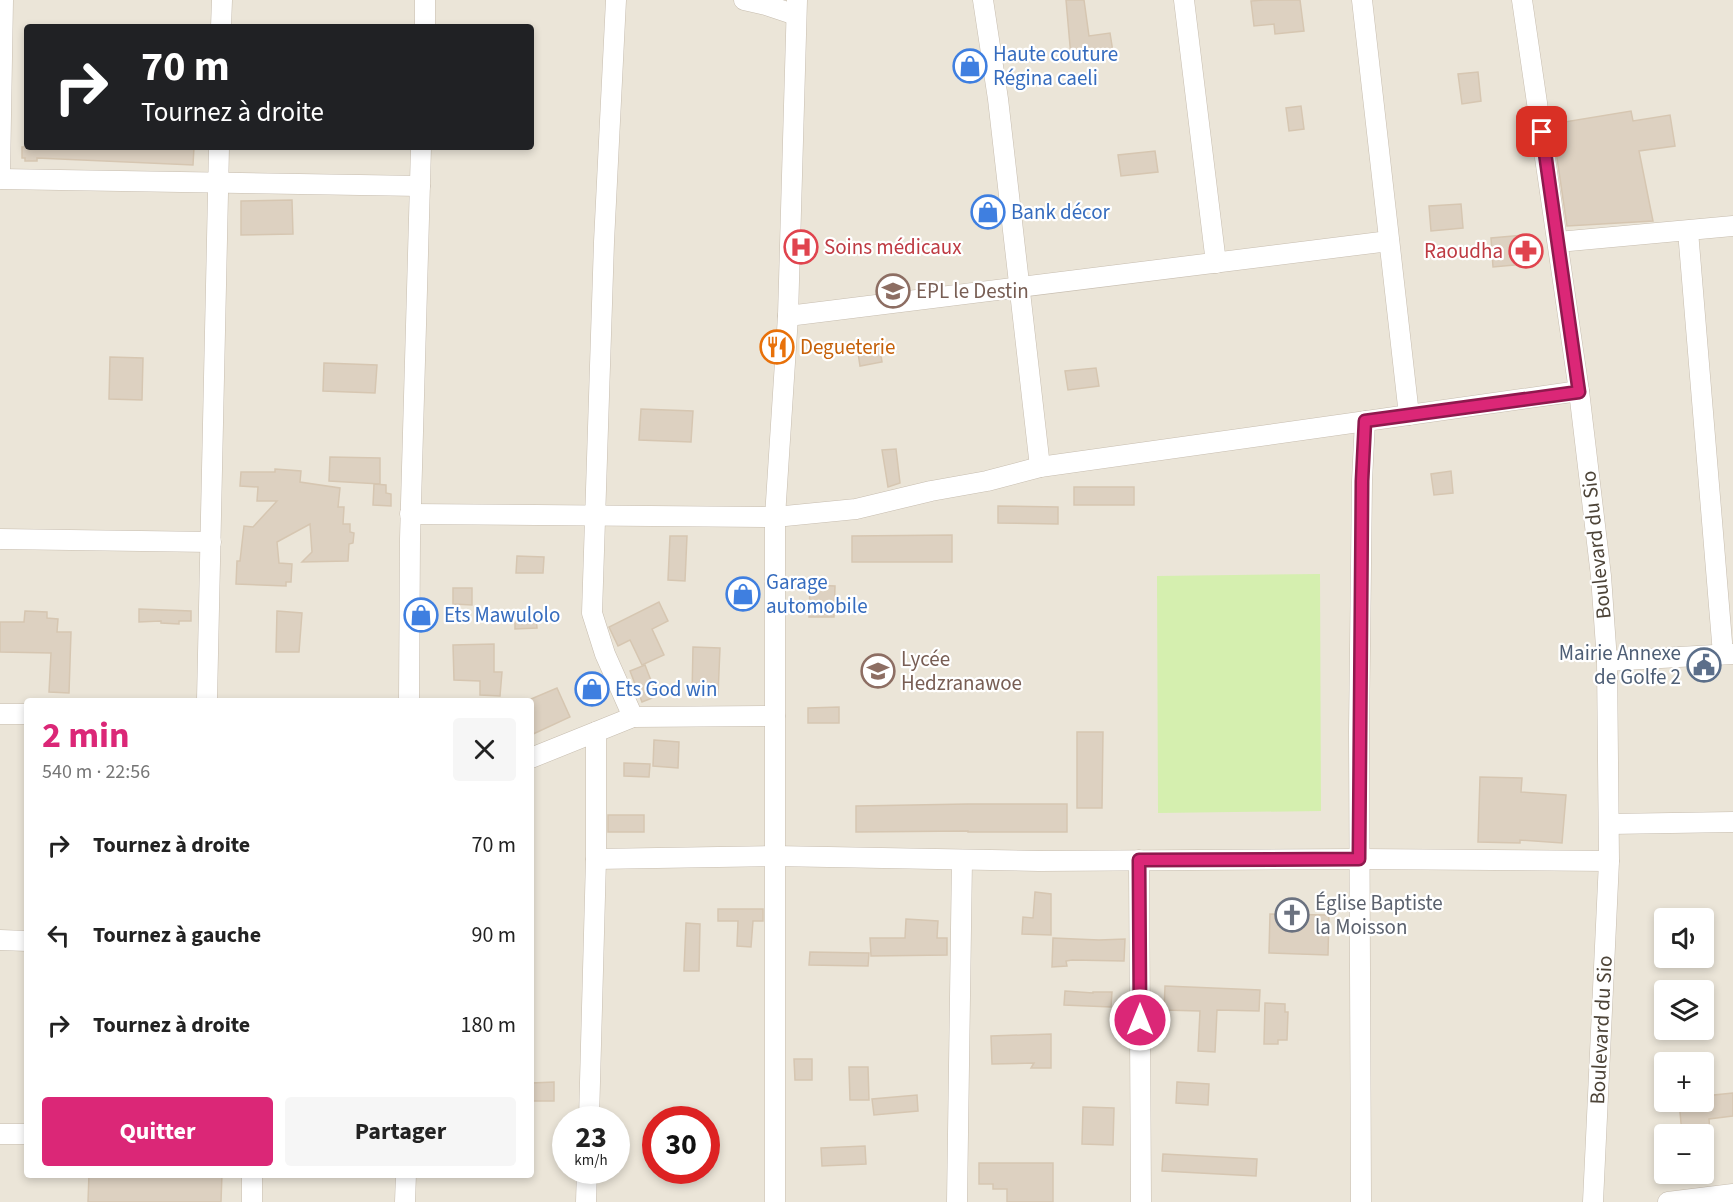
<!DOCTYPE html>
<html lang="fr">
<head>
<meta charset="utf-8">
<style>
	:root { --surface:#fff; --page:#f6f6f6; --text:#222; --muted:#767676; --accent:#db2777 }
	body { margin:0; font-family:"Source Sans 3",sans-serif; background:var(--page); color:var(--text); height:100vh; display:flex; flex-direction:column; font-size:22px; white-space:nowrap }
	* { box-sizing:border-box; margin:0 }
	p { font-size:20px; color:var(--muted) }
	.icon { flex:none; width:33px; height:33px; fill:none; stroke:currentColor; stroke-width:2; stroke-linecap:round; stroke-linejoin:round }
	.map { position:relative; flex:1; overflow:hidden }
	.sheet { position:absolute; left:24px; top:698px; width:510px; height:480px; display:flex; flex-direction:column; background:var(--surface); border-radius:6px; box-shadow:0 3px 9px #0003 }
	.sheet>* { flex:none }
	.banner { position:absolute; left:24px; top:24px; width:510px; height:126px; border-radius:6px; box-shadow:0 3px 9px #0003; background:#202124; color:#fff; overflow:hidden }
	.tools { position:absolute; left:1654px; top:908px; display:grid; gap:12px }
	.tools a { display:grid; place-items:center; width:60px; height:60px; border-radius:6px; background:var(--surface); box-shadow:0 3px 9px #0003; font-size:30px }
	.speed { position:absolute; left:552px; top:1106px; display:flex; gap:12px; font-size:30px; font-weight:700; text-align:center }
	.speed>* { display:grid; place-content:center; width:78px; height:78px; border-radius:50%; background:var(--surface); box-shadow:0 3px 9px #0003; line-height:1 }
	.speed small { font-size:15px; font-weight:400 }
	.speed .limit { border:9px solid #d22; background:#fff; color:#111 }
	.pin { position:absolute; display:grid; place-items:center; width:51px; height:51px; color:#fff; margin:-26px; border-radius:12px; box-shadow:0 3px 9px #0006 }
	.me { position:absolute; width:66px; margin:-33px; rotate:0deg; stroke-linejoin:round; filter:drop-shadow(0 0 4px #0008) }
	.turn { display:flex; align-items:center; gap:21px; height:126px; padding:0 18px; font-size:27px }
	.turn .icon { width:78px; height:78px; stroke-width:2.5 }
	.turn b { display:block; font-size:42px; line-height:51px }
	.round { display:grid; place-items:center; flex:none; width:63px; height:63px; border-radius:6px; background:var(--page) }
	.head { display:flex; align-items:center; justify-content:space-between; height:102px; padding:0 18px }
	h1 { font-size:36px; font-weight:700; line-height:45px; color:var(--accent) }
	.cta { display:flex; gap:12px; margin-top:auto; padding:12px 18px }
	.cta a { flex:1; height:69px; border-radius:6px; background:var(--accent); color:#fff; font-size:24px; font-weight:700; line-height:69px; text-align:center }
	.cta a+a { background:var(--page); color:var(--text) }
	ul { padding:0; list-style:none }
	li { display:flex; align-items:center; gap:18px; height:90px; padding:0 18px }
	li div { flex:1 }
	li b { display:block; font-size:22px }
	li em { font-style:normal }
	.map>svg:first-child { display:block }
	.residential { fill:#ebe5d8; fill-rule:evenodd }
	.green { fill:#d5efaf }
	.building { fill:#ddd1c1; stroke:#d6c6b1; stroke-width:1.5 }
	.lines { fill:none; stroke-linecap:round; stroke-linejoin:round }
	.minor-casing { stroke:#c7bdaf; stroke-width:21 }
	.minor { stroke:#fff; stroke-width:20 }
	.route-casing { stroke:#8e194d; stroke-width:15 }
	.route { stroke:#db2777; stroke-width:10 }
	.labels { text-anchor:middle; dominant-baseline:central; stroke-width:4.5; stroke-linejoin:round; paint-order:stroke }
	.shop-label { font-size:21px; fill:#366cbe; stroke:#fff; text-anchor:start }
	.health-label { font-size:21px; fill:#be3a42; stroke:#fff; text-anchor:start }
	.education-label { font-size:21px; fill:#785e54; stroke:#fff; text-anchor:start }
	.food-label { font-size:21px; fill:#c56008; stroke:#fff; text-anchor:start }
	.street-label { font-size:21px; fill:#4c4337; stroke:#fff }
	.service-label { font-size:21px; fill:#4e5e75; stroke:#fff; text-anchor:end }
	.worship-label { font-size:21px; fill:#5b616d; stroke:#fff; text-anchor:start }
</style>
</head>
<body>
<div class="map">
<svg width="1733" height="1202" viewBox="0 0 1733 1202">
	<rect width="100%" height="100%" fill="#f7f3eb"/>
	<path class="residential" d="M0,0h1733v1202h-1733zM27,27h504v120h-504zM27,700h504v474h-504zM1665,918h39v39h-39zM1665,990h39v39h-39zM1665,1062h39v39h-39zM566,1119h50v51h-50zM656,1119h50v51h-50zM1665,1134h39v39h-39z"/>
	<path class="green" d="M1320,574l1,237 -163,2 -1,-237z"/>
	<g class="building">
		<path d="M1066,0h18l5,36 21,-3 3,19 -42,5z"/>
		<path d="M1264,0h36l4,31 -29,3 -1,-10 -20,2 -3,-25z"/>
		<path d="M1478,72l3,29 -19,3 -4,-30z"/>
		<path d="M1301,106l3,23 -15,2 -3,-23z"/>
		<path d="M1631,111l2,10 37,-6 5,31 -36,5 14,70 -86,5 -15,-102z"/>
		<path d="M22,147h172l-1,18 -156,-7v3h-12v-3h-3z"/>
		<path d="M1155,151l3,21 -37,4 -3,-21z"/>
		<path d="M292,200l1,34 -52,1v-34z"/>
		<path d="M1461,204l2,24 -32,3 -2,-25z"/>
		<path d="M1524,235l3,29 -34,3 -2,-29z"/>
		<path d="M879,342l3,20 -22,4 -3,-20z"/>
		<path d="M110,357l33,1 -1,42 -33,-1z"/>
		<path d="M324,363l53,2 -2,28 -52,-2z"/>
		<path d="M1096,368l3,18 -31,4 -3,-19z"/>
		<path d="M641,409l52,2 -2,31 -52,-2z"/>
		<path d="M896,449l4,34 -12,4 -6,-37z"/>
		<path d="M330,457l50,1v26l-51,-3z"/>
		<path d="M275,469l26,2 -1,11 40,6 -2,19h6l-1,17h7v8l4,1 -1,10 -4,1 -1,17 -46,1 10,-10 -2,-28 -33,18 2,21 13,1 -1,18h-5v4l-50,-2 1,-23h3l4,-35 9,1 24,-26h-20l1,-14 -18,-1 1,-14h34z"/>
		<path d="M1451,471l2,22 -19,2 -3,-21z"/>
		<path d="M374,484l12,1v8l5,1v12l-18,-1z"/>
		<rect x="1074" y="487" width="60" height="18"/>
		<path d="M998,506l60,1v17l-60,-1z"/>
		<path d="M952,535v27h-100v-26z"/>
		<path d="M670,536h17l-2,45 -17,-1z"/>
		<path d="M517,556l27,1 -1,16h-27z"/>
		<path d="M810,585l25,1 -1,31h-25z"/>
		<path d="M453,588h19v17l-19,-1z"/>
		<path d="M659,602l9,19 -16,8 12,26 -22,10 -12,-25 -12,6 -9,-19z"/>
		<path d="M139,609l52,2v10h-12v3l-18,-1v-2l-22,1z"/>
		<path d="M25,611l22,1v6l11,1 -1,13h14l-2,61 -20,-1 2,-39 -51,-1v-30h24z"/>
		<path d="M277,611l25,2 -3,39h-23z"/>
		<path d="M515,615h21l1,13 -22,1z"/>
		<path d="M494,644v28h8l-2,24 -20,-1v-14l-26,-1 -1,-35z"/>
		<path d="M693,647l27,1 -2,47 -26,-1z"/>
		<path d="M645,665l12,31 -15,6 -12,-31z"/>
		<path d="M557,688l13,29 -39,18v-36z"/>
		<path d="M839,707v16h-31v-15z"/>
		<path d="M1077,732h26l-1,76h-25z"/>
		<path d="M654,740l25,2 -1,26 -25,-2z"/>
		<path d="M624,763l26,1 -1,13 -25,-1z"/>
		<path d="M1480,777l42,1 -1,14 45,3 -4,48 -42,-3v3l-42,-1z"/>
		<path d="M968,804h99v28h-99v-1l-112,1v-26z"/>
		<rect x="608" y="815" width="36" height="17"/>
		<path d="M1035,892l16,2v41l-29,-1 1,-17 10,1z"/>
		<path d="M718,909h45v12h-10l-2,26 -14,-1 1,-25h-20z"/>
		<path d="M1270,914l59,1 -1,40 -59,-2z"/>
		<path d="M906,919l32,2 -1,17h10v17l-76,1 -1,-18h35z"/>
		<path d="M686,923l14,1 -1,47h-15z"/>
		<path d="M1053,938l46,2 26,-1 -1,22 -52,-1 -6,1 1,5 -15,1z"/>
		<path d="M810,952l59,1 -1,13 -59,-1z"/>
		<path d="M1165,986l95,4 -1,21 -42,-1 -2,42 -17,-1 2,-40 -36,-1z"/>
		<path d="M1065,991l28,2v-1h19l-1,15 -47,-2z"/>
		<path d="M1265,1003l20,1v8h3l-1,28h-9v4h-14z"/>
		<path d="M1051,1034v34h-20l3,-5 -42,1 -1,-28z"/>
		<path d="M794,1059h18v21h-17z"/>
		<path d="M849,1067h19l1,33h-19z"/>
		<path d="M554,1082v19h-23v-18z"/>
		<path d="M1177,1082l32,2 -1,21 -32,-2z"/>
		<path d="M1733,1093v23l-24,3 1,15h-28l-3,-33h25v-5z"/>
		<path d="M917,1095l1,16 -44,4 -2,-16z"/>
		<path d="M1083,1107l31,1 -1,37 -31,-1z"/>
		<path d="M865,1146l1,18 -44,2 -1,-18z"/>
		<path d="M1163,1154l94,5 -1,17 -94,-5z"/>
		<path d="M979,1163h74v39h-46v-13h-14v-5h-14z"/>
		<path d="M89,1174h133l-1,28h-133z"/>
	</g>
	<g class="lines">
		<g class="minor-casing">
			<g id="minor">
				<path d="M616,0l-12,242 -12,371 13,41 28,63"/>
				<path d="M744,0l22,5 30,10"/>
				<path d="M983,0l15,99 42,368"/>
				<path d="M1184,0l32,263"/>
				<path d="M1362,0l47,415"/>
				<path d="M1522,0l57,391 22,185 6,85 2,200 -16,341"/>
				<path d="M221,27l1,-27"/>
				<path d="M425,27v-27"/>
				<path d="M0,173l3,-173"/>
				<path d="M0,179l420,7"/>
				<path d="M1688,231l35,423"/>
				<path d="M1558,242l175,-16"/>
				<path d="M788,316l601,-75"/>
				<path d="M410,514l365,3 81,-8 75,-18 56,-10 53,-14 539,-76"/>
				<path d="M0,539l211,3"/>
				<path d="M1607,661l126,-7"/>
				<path d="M207,700l12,-553"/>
				<path d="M409,700l1,-161 11,-392"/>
				<path d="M0,714h27"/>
				<path d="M531,758l102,-41 142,-1"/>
				<path d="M1610,824l123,-2"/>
				<path d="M596,859l178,-3 265,5 320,-2 250,2"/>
				<path d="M1139,860l2,342"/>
				<path d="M0,940l27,1"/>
				<path d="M589,1119l7,-260v-127"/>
				<path d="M0,1134h27"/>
				<path d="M252,1202v-28"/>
				<path d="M405,1202l1,-28"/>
				<path d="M586,1202l1,-32"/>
				<path d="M775,1202v-685l13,-201 9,-316"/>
				<path d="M957,1202l5,-342"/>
				<path d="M1361,1202l-2,-470 3,-251 3,-60"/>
				<path d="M1668,1202l65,-8"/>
			</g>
		</g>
		<use href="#minor" class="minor"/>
	</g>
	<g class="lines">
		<g class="route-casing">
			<path id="route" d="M1140,1020l-1,-160 220,-1 3,-378 3,-60 214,-29 -37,-260"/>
		</g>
		<use href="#route" class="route"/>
	</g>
	<defs>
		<g id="shop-ring" transform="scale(1.725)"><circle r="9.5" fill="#fff" stroke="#3f7fe0" stroke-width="1.5"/><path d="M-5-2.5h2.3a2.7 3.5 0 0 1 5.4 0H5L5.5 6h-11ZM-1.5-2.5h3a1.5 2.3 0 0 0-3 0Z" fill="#3f7fe0"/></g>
		<g id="hospital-ring" transform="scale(1.725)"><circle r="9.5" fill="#fff" stroke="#e0444e" stroke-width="1.5"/><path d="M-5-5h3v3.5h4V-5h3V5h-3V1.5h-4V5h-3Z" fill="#e0444e"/></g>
		<g id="pharmacy-ring" transform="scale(1.725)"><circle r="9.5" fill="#fff" stroke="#e0444e" stroke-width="1.5"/><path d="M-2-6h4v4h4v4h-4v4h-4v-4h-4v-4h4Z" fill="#e0444e"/></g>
		<g id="school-ring" transform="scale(1.725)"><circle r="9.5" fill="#fff" stroke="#8d6e63" stroke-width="1.5"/><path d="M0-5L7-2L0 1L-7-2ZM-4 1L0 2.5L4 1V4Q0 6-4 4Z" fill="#8d6e63"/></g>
		<g id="restaurant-ring" transform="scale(1.725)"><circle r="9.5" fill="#fff" stroke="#e8710a" stroke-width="1.5"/><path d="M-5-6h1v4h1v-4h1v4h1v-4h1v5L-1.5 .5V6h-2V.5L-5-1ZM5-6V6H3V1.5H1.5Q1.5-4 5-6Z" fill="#e8710a"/></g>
		<g id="civic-ring" transform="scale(1.725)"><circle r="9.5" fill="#fff" stroke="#5c6f8a" stroke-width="1.5"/><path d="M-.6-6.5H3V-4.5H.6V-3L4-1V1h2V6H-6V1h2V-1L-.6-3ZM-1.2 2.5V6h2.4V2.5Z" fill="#5c6f8a"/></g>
		<g id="church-ring" transform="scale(1.725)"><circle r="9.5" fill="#fff" stroke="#6b7280" stroke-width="1.5"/><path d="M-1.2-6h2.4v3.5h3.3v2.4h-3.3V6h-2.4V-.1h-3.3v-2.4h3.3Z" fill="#6b7280"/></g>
	</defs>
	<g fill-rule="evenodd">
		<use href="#shop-ring" x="970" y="66"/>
		<use href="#shop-ring" x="988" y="212"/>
		<use href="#hospital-ring" x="801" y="247"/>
		<use href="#pharmacy-ring" x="1526" y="251"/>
		<use href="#school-ring" x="893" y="291"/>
		<use href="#restaurant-ring" x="777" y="347"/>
		<use href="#shop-ring" x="743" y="594"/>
		<use href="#shop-ring" x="421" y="615"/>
		<use href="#civic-ring" x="1704" y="665"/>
		<use href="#school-ring" x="878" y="671"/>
		<use href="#shop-ring" x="592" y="689"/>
		<use href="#church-ring" x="1292" y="915"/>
	</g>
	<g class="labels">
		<g class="shop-label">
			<text x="993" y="54">Haute couture<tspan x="993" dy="24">Régina caeli</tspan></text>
			<text x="1011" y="212">Bank décor</text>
			<text x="766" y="582">Garage<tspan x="766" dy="24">automobile</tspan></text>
			<text x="444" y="615">Ets Mawulolo</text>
			<text x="615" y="689">Ets God win</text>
		</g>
		<g class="health-label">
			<text x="824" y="247">Soins médicaux</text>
			<text x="1503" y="251" text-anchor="end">Raoudha</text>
		</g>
		<g class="education-label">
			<text x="916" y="291">EPL le Destin</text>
			<text x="901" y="659">Lycée<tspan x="901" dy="24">Hedzranawoe</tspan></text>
		</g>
		<g class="food-label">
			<text x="800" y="347">Degueterie</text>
		</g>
		<g class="street-label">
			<text transform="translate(1596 545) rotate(-96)">Boulevard du Sio</text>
			<text transform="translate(1601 1030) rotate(-87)">Boulevard du Sio</text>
		</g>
		<g class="service-label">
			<text x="1681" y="653">Mairie Annexe<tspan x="1681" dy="24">de Golfe 2</tspan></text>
		</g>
		<g class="worship-label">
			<text x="1315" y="903">Église Baptiste<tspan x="1315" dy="24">la Moisson</tspan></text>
		</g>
	</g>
</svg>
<div class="tools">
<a><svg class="icon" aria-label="sound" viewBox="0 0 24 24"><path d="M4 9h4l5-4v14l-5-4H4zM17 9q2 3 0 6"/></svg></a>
<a><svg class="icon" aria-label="layers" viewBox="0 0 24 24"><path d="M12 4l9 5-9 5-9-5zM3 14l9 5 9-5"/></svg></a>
<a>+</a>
<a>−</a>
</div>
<div class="speed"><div>23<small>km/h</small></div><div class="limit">30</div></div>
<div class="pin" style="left:1542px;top:132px;background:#d93025"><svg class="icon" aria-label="arrive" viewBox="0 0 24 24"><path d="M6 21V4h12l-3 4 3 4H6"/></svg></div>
<svg class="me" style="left:1140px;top:1020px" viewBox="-20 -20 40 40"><circle r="17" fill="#db2777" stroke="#fff" stroke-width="3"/><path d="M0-11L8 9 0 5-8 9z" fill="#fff"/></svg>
<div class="banner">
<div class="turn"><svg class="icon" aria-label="right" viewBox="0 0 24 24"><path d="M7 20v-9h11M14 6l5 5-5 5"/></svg><div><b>70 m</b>Tournez à droite</div></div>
</div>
<section class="sheet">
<div class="head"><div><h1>2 min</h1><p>540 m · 22:56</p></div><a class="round"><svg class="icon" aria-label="close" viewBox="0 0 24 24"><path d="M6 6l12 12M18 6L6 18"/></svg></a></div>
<ul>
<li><svg class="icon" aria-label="right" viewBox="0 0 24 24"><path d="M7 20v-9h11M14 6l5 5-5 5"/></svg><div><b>Tournez à droite</b></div><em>70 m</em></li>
<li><svg class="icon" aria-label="left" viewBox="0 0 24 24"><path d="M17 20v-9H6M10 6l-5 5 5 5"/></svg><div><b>Tournez à gauche</b></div><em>90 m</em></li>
<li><svg class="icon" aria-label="right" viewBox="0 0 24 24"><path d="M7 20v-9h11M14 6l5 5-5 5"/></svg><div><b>Tournez à droite</b></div><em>180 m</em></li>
</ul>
<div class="cta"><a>Quitter</a><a>Partager</a></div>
</section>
</div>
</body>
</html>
